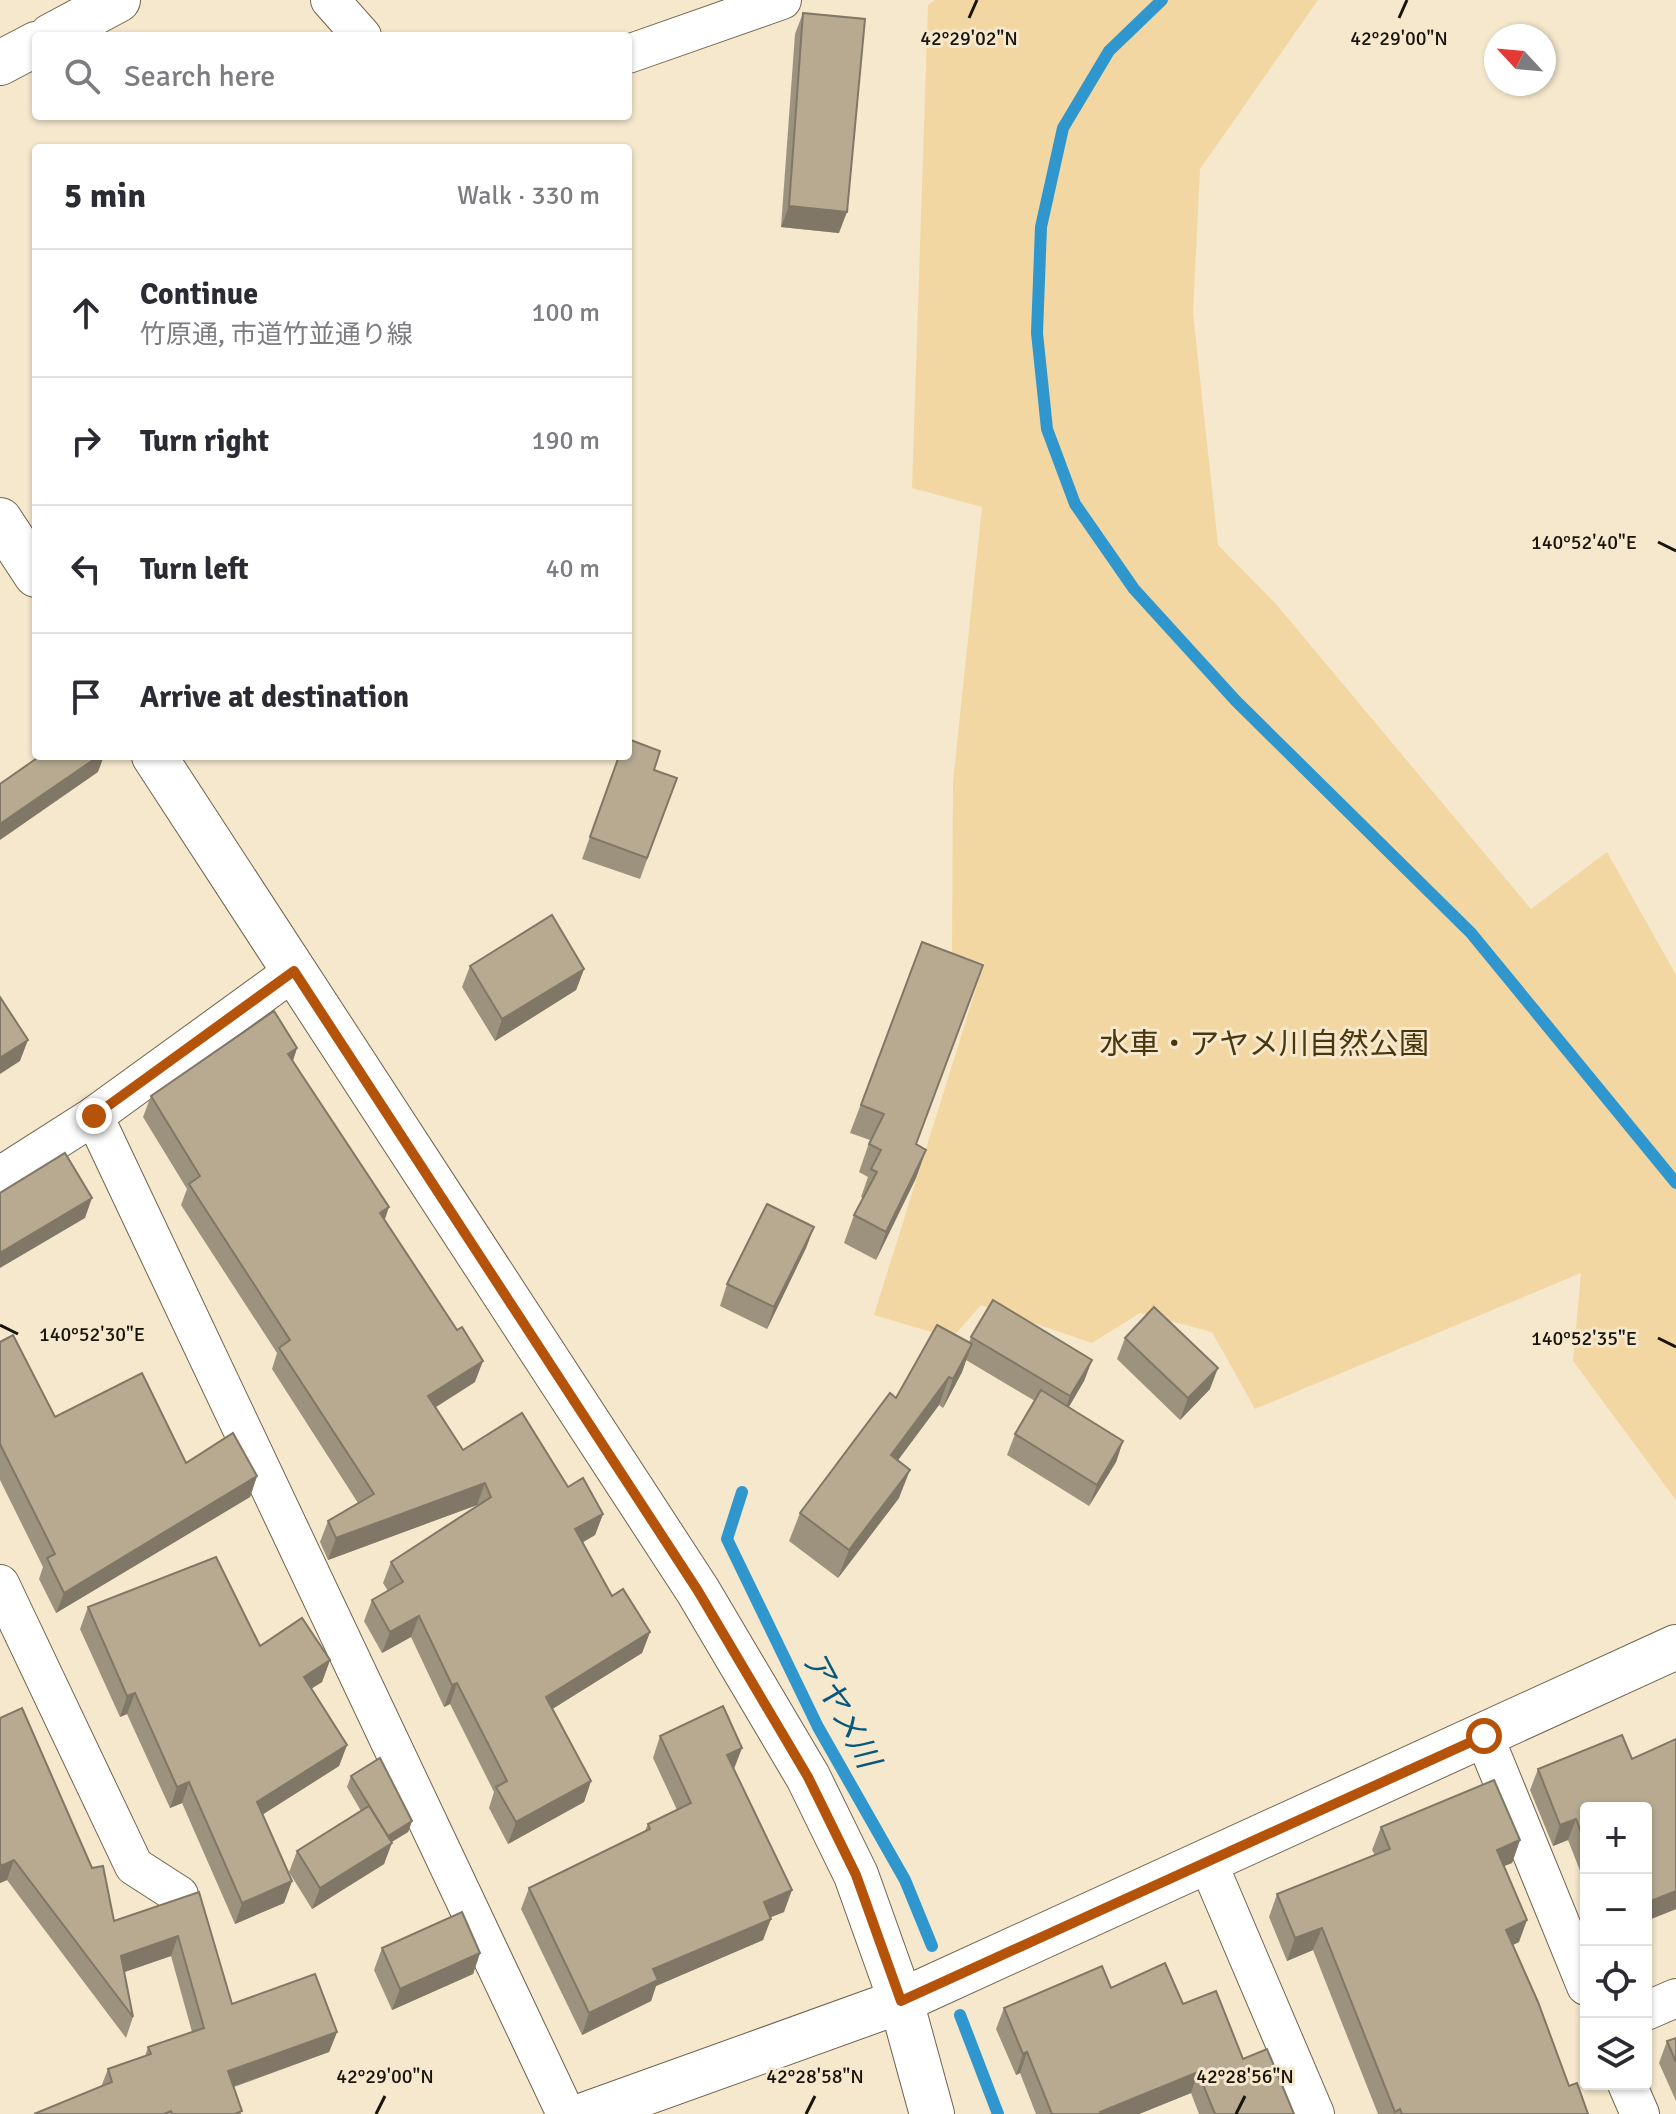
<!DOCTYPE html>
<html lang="en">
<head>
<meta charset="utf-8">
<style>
  body { margin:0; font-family:Signika,"Noto Sans JP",sans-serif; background:#f7f7f7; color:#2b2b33 }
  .controls { position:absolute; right:24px; bottom:24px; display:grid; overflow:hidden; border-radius:8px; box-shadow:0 2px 6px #0004 }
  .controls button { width:72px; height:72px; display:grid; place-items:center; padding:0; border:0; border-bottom:2px solid #e1e1e2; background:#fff; color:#2b2b33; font:40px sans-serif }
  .compass { position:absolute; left:1484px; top:24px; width:72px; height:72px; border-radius:50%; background:#fff; box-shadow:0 2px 6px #0004; rotate:296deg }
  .stop { position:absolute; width:24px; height:24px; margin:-18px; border:6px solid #b45309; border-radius:50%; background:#fff }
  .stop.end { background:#b45309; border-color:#fff; box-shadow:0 2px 8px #0008 }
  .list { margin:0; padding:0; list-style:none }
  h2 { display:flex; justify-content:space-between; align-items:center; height:104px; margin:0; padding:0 32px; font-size:34px }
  h2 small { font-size:26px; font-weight:400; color:#7c7c81 }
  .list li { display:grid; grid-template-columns:52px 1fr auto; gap:24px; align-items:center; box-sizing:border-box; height:128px; padding:0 32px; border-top:2px solid #e1e1e2 }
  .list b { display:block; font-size:30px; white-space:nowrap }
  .list p { margin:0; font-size:26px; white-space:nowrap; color:#7c7c81 }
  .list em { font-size:26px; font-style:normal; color:#7c7c81 }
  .icon { flex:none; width:44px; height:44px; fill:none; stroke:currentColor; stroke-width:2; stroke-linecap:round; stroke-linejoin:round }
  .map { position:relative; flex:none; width:1676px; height:2114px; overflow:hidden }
  .search { position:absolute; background:#fff; box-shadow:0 2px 6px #0004; left:32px; top:32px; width:600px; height:88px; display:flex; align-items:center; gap:20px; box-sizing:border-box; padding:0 28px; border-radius:8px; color:#7c7c81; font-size:30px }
  .panel { position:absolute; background:#fff; box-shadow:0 2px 6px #0004; left:32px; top:144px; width:600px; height:616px; border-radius:8px }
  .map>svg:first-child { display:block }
  .green { fill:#f2d7a2 }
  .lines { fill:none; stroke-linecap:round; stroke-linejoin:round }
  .stream { stroke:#2f97ce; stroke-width:12 }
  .street-casing { stroke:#6f634c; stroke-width:40 }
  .secondary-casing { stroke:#6f634c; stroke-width:46 }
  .street { stroke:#fff; stroke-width:38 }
  .secondary { stroke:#fff; stroke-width:44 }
  .wall { fill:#9d927d }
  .shaded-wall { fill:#807766 }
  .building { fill:#b7aa91; stroke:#807766; stroke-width:2 }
  .route { stroke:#b45309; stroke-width:10 }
  .ticks { fill:none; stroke:#18140a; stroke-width:3 }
  .labels { text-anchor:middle; stroke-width:6; stroke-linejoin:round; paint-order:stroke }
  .park-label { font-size:30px; fill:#48360d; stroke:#f5e8cd }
  .water-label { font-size:32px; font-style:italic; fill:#08587d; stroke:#f5e8cd }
  .ticks-label { font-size:20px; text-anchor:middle; fill:#18140a; stroke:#f5e8cd; stroke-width:6; stroke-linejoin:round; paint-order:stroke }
</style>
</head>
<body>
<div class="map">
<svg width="1676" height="2114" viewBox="0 0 1676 2114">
  <rect width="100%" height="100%" fill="#f5e8cd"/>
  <!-- green -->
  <polygon class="green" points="935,0 1318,0 1200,169 1193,313 1218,545 1276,604 1531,909 1607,852 1676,975 1676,1500 1573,1361 1581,1273 1255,1409 1212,1332 1140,1313 1092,1343 981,1305 952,1338 874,1315 984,963 952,955 953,782 982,507 912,488 928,5"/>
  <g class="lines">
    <!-- stream -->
    <g class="stream">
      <polyline points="1162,0 1109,51 1063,128 1041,227 1037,333 1047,429 1075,504 1134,589 1236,701 1471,933 1676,1183"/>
      <polyline points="742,1492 727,1539 818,1727 905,1880 932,1946"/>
      <polyline points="960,2015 998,2114"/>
    </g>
    <defs>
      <g id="street">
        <polyline points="330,0 362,36"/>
        <polyline points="628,54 782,0"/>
        <polyline points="94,1116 566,2114"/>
        <polyline points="0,1176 94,1116 294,971"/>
        <polyline points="0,1584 134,1866 179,1895"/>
        <polyline points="1484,1736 1586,1986"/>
        <polyline points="1208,1863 1315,2114"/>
        <polyline points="1646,2011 1676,1998"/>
        <polyline points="1627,2084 1640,2114"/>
      </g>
      <g id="secondary">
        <polyline points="51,36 118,0"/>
        <polyline points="0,63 36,44"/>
        <polyline points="0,520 36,575"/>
        <polyline points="154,756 698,1591 808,1777 856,1875 901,2001 932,2114"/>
        <polyline points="587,2114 901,2001 1676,1647"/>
      </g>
    </defs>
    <!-- street casing -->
    <use href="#street" class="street-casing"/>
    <!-- secondary casing -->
    <use href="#secondary" class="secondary-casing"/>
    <!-- street -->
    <use href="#street" class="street"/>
    <!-- secondary -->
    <use href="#secondary" class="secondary"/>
  </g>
  <!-- wall -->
  <g class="wall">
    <polygon points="803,13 839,233 781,227 795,34"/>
    <polygon points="619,756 677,778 640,879 582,859"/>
    <polygon points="922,942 916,1145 926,1150 916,1178 876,1260 844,1243 854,1215 863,1198 861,1197 868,1177 859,1172 870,1140 850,1133"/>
    <polygon points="470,966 584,969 576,990 495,1041 462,987"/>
    <polygon points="297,1048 293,1061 384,1220 475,1382 436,1407 463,1450 568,1487 603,1514 595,1535 583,1542 612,1596 650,1632 642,1653 552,1709 591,1781 584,1802 508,1844 489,1808 494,1792 450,1704 444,1707 411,1637 382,1653 364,1621 372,1600 388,1591 383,1583 391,1562 477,1506 477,1505 328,1560 320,1542 328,1521 358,1503 272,1369 277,1353 181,1205 187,1189 143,1117 151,1096"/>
    <polygon points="814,1227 806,1248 767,1329 720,1306 727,1284"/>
    <polygon points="971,1337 1092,1360 1084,1381 1069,1407 1123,1441 1116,1462 1089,1506 1007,1455 1015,1434 1035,1401 966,1360 962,1372 943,1408 939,1405 898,1460 899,1498 838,1578 789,1541 800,1513 896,1398 969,1343"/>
    <polygon points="1125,1338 1210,1389 1180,1420 1117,1359"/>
    <polygon points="0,1342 55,1417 186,1463 257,1476 250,1497 56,1613 39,1579 43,1567 0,1480"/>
    <polygon points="88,1607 330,1660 322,1682 311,1689 347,1745 339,1766 262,1815 292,1881 284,1903 235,1924 182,1803 170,1808 127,1714 120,1717 80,1629"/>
    <polygon points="0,1718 114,1921 199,1892 232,2004 337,2032 329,2052 234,2087 241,2114 34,2114 101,2087 108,2069 145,2056 148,2047 192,2032 171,1956 124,1972 133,2017 126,2038 7,1880 0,1883"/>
    <polygon points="1622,1735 1632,1759 1676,1739 1676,1909 1646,1921 1646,1808 1586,1808 1586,1886 1568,1840 1553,1846 1530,1790 1538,1769"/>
    <polygon points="660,1736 734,1769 784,1912 770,1917 763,1940 656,1986 651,2001 582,2035 521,1909 529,1888 645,1831 648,1824 677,1810 653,1758"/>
    <polygon points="351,1776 412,1821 408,1832 391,1842 384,1864 312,1909 289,1872 297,1851 361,1811 347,1787"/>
    <polygon points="1381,1827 1520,1840 1512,1863 1504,1866 1519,1942 1513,1945 1569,2086 1588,2114 1378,2114 1313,1950 1287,1961 1269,1917 1277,1894 1375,1855 1372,1850"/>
    <polygon points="382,1948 480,1953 473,1974 392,2010 374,1970"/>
    <polygon points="1111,1988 1183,2004 1243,2059 1294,2114 1199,2114 1191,2093 1139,2114 1036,2114 1020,2073 1016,2075 996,2029 1004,2008"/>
    <polygon points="1676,2038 1676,2101 1659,2063 1667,2041"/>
  </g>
  <!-- shaded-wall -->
  <g class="shaded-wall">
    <polygon points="789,206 847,212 839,233 781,227"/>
    <polygon points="99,756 104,756 98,772 0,840 0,824"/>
    <polygon points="584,969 576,990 495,1041 502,1019"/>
    <polygon points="28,1040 20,1061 0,1074 0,1058"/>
    <polygon points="297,1048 290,1069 288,1054"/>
    <polygon points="926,1150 916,1178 876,1260 886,1232"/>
    <polygon points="92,1198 85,1218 0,1268 0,1253"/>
    <polygon points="389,1207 382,1228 380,1213"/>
    <polygon points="814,1227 806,1248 767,1329 774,1307"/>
    <polygon points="972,1344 962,1372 943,1408 953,1379"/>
    <polygon points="1092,1360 1084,1381 1062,1418 1070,1396"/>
    <polygon points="483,1361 475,1382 420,1417 428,1396"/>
    <polygon points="1218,1368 1210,1389 1180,1420 1188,1398"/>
    <polygon points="949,1377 939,1405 881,1483 891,1455"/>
    <polygon points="1123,1441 1116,1462 1089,1506 1097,1485"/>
    <polygon points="910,1470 899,1498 838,1578 849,1550"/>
    <polygon points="257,1476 250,1497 56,1613 64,1593"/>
    <polygon points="485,1483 477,1505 328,1560 336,1538"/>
    <polygon points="603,1514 595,1535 568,1551 575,1529"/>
    <polygon points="419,1616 411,1637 382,1653 390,1632"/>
    <polygon points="650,1632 642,1653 538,1718 546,1697"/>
    <polygon points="330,1660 322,1682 296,1698 304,1677"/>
    <polygon points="457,1683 450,1704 444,1707 452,1685"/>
    <polygon points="135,1693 127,1714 120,1717 127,1696"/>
    <polygon points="347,1745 339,1766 249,1823 257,1802"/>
    <polygon points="742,1748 734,1769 727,1755"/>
    <polygon points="591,1781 584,1802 508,1844 516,1822"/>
    <polygon points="189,1782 182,1803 170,1808 177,1787"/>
    <polygon points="1576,1819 1568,1840 1553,1846 1560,1825"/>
    <polygon points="412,1821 408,1832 382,1848 386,1837"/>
    <polygon points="1520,1840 1512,1863 1488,1872 1497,1850"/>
    <polygon points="392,1843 384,1864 312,1909 320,1888"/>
    <polygon points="14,1860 7,1880 0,1883 0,1870 1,1866"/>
    <polygon points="292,1881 284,1903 235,1924 242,1903"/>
    <polygon points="792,1890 784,1912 756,1923 764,1902"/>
    <polygon points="1676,1891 1676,1909 1646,1921 1646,1903"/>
    <polygon points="771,1919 763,1940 656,1986 651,2001 582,2035 589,2013 653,1969"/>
    <polygon points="1527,1920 1519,1942 1497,1952 1506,1930"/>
    <polygon points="1322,1928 1313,1950 1287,1961 1295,1938"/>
    <polygon points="178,1936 171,1956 113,1976 121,1956"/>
    <polygon points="480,1953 473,1974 392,2010 400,1989"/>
    <polygon points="337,2032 329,2052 221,2091 228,2071"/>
    <polygon points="1027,2052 1020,2073 1016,2075 1023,2054"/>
    <polygon points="1198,2072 1191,2093 1139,2114 1100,2114 1100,2112"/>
  </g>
  <!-- building -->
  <g class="building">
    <polygon points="803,13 865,19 847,212 789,206"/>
    <polygon points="628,739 660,751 654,770 677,778 647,858 590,837 619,756 628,756"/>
    <polygon points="40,756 99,756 0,824 0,784"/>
    <polygon points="552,915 584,969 502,1019 470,966"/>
    <polygon points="922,942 983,965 916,1144 926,1150 886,1232 854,1215 877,1172 871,1169 881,1150 869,1144 884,1114 861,1105"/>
    <polygon points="0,997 28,1040 0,1058"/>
    <polygon points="274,1011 297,1048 288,1054 389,1207 380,1213 457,1330 462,1327 483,1361 428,1396 463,1450 522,1413 568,1487 583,1478 603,1514 575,1529 612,1596 623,1589 650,1632 546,1697 591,1781 516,1822 496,1787 507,1781 457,1683 452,1685 419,1616 390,1632 372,1600 403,1582 391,1562 491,1497 485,1483 336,1538 328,1521 374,1494 279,1348 290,1340 189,1184 200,1176 151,1096"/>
    <polygon points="65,1153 92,1198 0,1253 0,1193"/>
    <polygon points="767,1204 814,1227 774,1307 727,1284"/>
    <polygon points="993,1300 1092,1360 1070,1396 971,1337"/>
    <polygon points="1154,1307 1218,1368 1188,1398 1125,1338"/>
    <polygon points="937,1325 972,1344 953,1379 949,1377 891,1455 910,1470 849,1550 800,1513 890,1393 896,1398"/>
    <polygon points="13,1335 55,1417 142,1373 186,1463 233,1433 257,1476 64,1593 47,1558 55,1554 0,1444 0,1342"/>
    <polygon points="1041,1390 1123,1441 1097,1485 1015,1434"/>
    <polygon points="216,1557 260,1646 302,1618 330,1660 304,1677 347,1745 257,1802 292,1881 242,1903 189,1782 177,1787 135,1693 127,1696 88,1607"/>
    <polygon points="723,1706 742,1748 727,1755 792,1890 764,1902 771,1919 653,1969 658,1980 589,2013 529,1888 650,1829 648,1824 691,1803 660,1736"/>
    <polygon points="22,1708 92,1868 103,1866 114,1921 199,1892 232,2004 315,1974 337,2032 228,2071 242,2111 235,2114 172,2114 171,2111 164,2114 34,2114 112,2082 108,2069 151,2054 148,2047 204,2028 178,1936 121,1956 133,2017 14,1860 1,1866 0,1862 0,1718"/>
    <polygon points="1622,1735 1632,1759 1676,1739 1676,1891 1646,1903 1646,1808 1586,1808 1586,1845 1576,1819 1560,1825 1538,1769"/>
    <polygon points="380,1758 412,1821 388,1836 351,1776"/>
    <polygon points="1494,1780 1520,1840 1497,1850 1527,1920 1506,1930 1538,2002 1569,2086 1577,2083 1588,2114 1402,2114 1400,2109 1395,2112 1322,1928 1295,1938 1277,1894 1390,1849 1381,1827"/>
    <polygon points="369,1806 392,1843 320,1888 297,1851"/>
    <polygon points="462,1912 480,1953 400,1989 382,1948"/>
    <polygon points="1165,1963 1183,2004 1216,1991 1243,2059 1267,2049 1294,2114 1215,2114 1198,2072 1100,2112 1101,2114 1052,2114 1027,2052 1023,2054 1004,2008 1102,1966 1111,1988"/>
    <polygon points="1676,2038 1676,2062 1667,2041"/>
  </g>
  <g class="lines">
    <!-- route -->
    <polyline class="route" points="94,1116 294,971 698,1591 808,1777 856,1875 901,2001 1484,1736"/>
  </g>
  <!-- ticks -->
  <path class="ticks" d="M969 18 977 0M1399 18 1407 0M1658 542 1676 551M0 1325 18 1334M1658 1338 1676 1347M376 2114 385 2096M806 2114 815 2096M1236 2114 1245 2096"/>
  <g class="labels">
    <!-- park labels -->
    <g class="park-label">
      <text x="1264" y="1054">水車・アヤメ川自然公園</text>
    </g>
    <!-- water labels -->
    <g class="water-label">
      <text transform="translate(841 1709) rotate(62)" y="11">アヤメ川</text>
    </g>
  </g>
  <g class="ticks-label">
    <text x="969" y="45">42°29'02"N</text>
    <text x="1399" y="45">42°29'00"N</text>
    <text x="1584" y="549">140°52'40"E</text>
    <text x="92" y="1341">140°52'30"E</text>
    <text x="1584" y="1345">140°52'35"E</text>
    <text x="385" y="2083">42°29'00"N</text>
    <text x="815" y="2083">42°28'58"N</text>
    <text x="1245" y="2083">42°28'56"N</text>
  </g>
</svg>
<div class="controls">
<button>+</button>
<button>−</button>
<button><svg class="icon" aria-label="locate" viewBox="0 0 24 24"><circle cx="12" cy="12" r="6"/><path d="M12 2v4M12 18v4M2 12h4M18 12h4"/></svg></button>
<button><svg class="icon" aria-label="layers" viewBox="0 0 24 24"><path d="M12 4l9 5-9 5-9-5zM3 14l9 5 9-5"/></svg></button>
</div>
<svg class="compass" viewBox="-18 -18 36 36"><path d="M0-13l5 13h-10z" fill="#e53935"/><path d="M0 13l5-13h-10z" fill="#7c7c81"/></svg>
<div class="stop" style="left:1484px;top:1736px"></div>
<div class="stop end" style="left:94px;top:1116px"></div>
<div class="search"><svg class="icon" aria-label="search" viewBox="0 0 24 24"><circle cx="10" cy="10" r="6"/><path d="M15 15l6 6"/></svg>Search here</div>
<section class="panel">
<h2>5 min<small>Walk · 330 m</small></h2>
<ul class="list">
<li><svg class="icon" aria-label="ahead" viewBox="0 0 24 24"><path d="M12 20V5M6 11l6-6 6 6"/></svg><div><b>Continue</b><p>竹原通, 市道竹並通り線</p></div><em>100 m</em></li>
<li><svg class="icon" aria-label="right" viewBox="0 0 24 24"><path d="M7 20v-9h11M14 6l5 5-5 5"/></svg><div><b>Turn right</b></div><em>190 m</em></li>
<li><svg class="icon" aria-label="left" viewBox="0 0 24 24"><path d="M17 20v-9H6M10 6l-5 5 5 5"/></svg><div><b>Turn left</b></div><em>40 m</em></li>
<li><svg class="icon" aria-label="arrive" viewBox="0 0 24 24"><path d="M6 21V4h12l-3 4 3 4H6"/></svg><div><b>Arrive at destination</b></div></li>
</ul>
</section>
</div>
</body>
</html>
